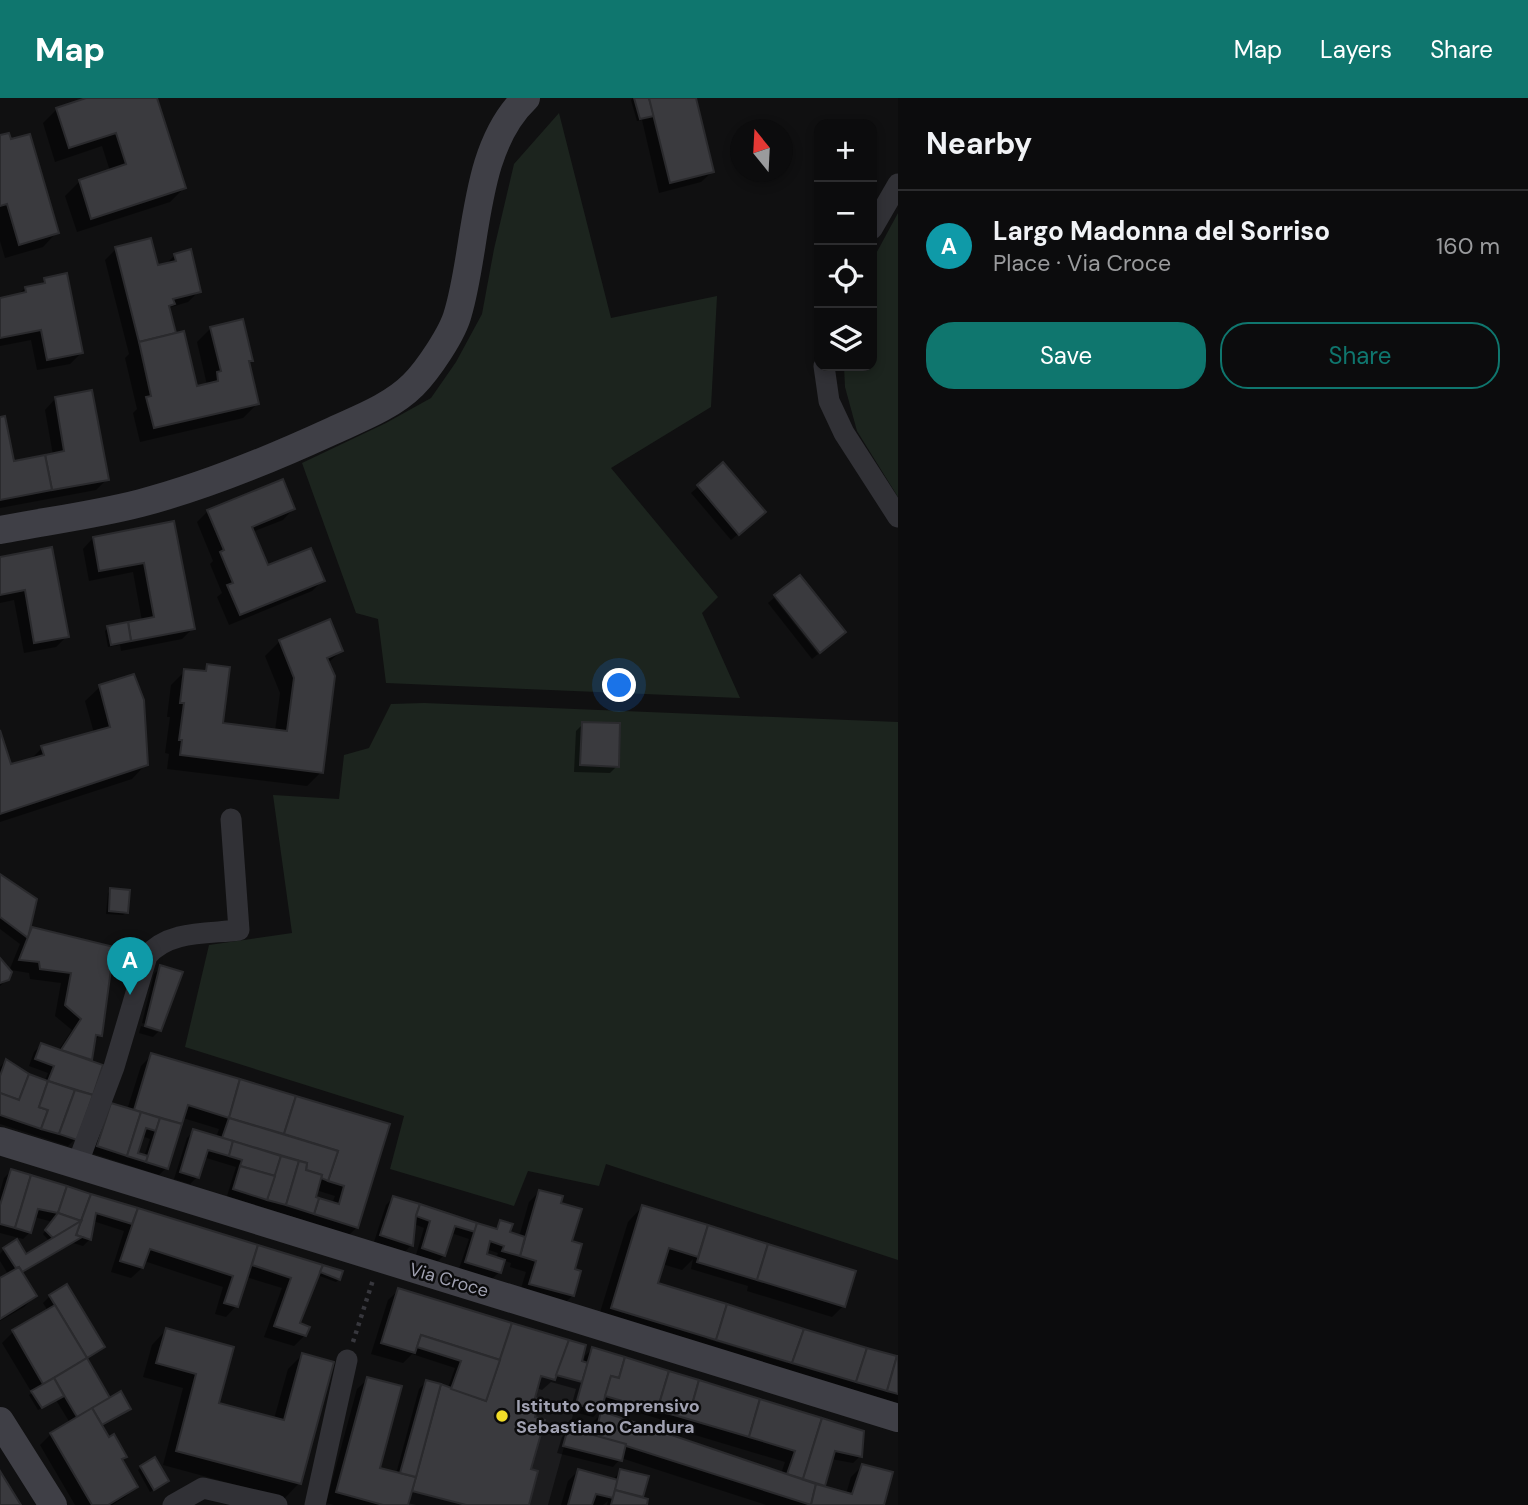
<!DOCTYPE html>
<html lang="en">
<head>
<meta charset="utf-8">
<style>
  body { margin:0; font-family:"DM Sans",sans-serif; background:#1a1a1b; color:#f1f3f6 }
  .controls { position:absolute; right:21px; top:21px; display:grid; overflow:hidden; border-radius:14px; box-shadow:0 4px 10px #0003 }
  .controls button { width:63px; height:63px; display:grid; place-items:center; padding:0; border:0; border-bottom:2px solid #2c2c2e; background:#0c0c0d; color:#f1f3f6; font:35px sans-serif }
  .compass { position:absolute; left:730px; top:21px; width:63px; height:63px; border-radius:50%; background:#0c0c0d; box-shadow:0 4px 10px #0003; rotate:342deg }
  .you { position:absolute; left:620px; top:588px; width:24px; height:24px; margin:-18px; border:5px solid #fff; border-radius:50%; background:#1a73e8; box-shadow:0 0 0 10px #1a73e833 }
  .badge { display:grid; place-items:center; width:46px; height:46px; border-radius:50%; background:#0f766e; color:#fff; font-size:23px; font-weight:700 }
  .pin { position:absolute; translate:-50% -58px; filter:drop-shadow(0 2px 4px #0008) }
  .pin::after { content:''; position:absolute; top:37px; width:24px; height:21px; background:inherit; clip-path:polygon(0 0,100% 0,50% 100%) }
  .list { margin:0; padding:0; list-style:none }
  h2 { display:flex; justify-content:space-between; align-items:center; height:91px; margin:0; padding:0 28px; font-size:30px }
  h2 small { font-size:23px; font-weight:400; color:#9a9b9d }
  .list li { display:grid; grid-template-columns:46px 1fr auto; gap:21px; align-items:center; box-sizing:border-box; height:112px; padding:0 28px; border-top:2px solid #2c2c2e }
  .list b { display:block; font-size:26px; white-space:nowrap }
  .list p { margin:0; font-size:23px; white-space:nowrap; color:#9a9b9d }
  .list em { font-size:23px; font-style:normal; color:#9a9b9d }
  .actions { display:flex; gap:14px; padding:21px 28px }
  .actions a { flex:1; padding:16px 0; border:2px solid #0f766e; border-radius:28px; text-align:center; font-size:24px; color:#0f766e }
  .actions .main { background:#0f766e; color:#fff }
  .icon { flex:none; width:38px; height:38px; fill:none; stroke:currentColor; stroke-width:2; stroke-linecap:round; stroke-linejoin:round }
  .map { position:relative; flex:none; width:898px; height:1407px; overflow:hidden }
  header { display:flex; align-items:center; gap:42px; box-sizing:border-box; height:98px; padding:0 35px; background:#0f766e; color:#fff }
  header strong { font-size:33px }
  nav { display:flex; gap:38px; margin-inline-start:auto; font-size:24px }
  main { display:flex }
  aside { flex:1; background:#0c0c0d }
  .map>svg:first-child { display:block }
  .built { fill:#1c1c1e }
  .grass { fill:#1c241e }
  .shadow { fill:#0007; fill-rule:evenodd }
  .building { fill:#3a3a3e; stroke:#2a2a2d; stroke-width:2 }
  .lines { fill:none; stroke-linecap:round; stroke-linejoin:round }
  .path { stroke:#37373d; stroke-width:4.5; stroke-dasharray:3.5 5; stroke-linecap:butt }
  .street { stroke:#313136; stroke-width:21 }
  .secondary { stroke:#3f3f46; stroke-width:28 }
  .poi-dot { fill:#f1dc28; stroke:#0b0b0c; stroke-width:2.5 }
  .labels { text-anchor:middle; stroke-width:5; stroke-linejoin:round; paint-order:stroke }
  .street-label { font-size:18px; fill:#a1a2b2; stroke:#0b0b0c }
  .poi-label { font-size:18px; font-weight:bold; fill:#a1a2b2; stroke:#0b0b0c; text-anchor:start }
</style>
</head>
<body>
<header>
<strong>Map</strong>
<nav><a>Map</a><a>Layers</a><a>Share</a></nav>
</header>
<main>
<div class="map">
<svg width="898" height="1407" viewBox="0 0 898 1407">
  <rect width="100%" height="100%" fill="#101011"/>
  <!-- built -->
  <polygon class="built" points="512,1225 569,1242 557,1277 582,1284 548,1407 408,1407 441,1286 451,1291 500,1262"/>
  <!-- grass -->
  <g class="grass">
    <polygon points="559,15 611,220 717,198 711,309 611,370 718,499 702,515 740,600 386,585 378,521 356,515 302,365 386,325 431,300 456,264 482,216 494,151 514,66"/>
    <polygon points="898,115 898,399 857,333 845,289 844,268 872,268 872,163"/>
    <polygon points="424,605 898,624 898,1162 606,1066 599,1088 528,1073 514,1108 390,1071 404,1018 185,949 209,847 292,835 273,697 339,701 344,657 369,650 391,606"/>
  </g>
  <!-- shadow -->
  <g class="shadow">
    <polygon points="91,0 155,0 184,90 170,104 77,134 65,98 80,83 110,73 102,48 55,64 43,25 57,11"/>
    <polygon points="633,0 694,0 712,74 701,84 659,95 642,22 637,23 631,2"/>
    <polygon points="0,39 57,134 43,149 5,160 0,143"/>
    <polygon points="116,151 157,169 165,167 175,157 199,193 188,204 168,210 174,235 195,290 207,287 197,244 211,230 251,262 248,265 257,306 243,320 140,344 133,315 137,311 125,260 129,256 105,162"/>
    <polygon points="45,182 81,255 70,266 37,272 31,242 0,248 0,201 18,197 25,190 38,188"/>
    <polygon points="55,301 107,381 96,392 0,410 0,321 12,365 53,357 45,312"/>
    <polygon points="723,367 756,421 731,442 691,395"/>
    <polygon points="293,411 283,422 252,434 267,469 323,482 312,493 229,527 217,499 222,495 210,466 213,463 197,424 208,413"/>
    <polygon points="172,425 193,530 182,541 121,553 120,547 108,549 105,533 108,530 142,523 133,474 89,483 83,451 93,440"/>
    <polygon points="0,461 67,538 56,549 24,555 14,502 0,505"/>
    <polygon points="774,500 818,556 812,561 768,505"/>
    <polygon points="280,543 341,553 327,566 321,674 307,688 167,671 169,656 165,655 170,619 167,619 171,587 185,573 202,575 208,568 221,626 275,633 280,595 265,558"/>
    <polygon points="100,589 146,666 132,681 0,724 0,635 9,668 29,663 42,650 94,635 85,603"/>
    <polygon points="583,626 617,668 610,675 574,674 576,633"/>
    <polygon points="0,778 27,837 32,831 112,850 100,937 93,944 89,963 101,968 75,1041 68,1048 0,1026 0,969 6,963 29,977 45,983 48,975 29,968 34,954 41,947 58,953 72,932 55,918 61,885 30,881 29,875 11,872 7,881 0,888 0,863 9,873 20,846 0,831"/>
    <polygon points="111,792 127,814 123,817 106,816 108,795"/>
    <polygon points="161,869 160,932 158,933 158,930 142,925 154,876"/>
    <polygon points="141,928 158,934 153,939 139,935"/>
    <path d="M152 957 388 1027 357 1129 346 1140 305 1127 306 1123 227 1098 236 1069 203 1059 197 1079 190 1086 174 1081 187 1040 194 1033 216 1040 219 1031 183 1020 166 1070 159 1077 91 1055 104 1014 127 1012 141 968ZM142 1038 150 1041 144 1059 136 1056ZM316 1092 335 1098 332 1106 314 1100Z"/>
    <polygon points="11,1073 341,1174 339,1181 336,1184 317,1177 298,1226 305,1237 294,1248 264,1239 282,1190 246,1179 236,1208 226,1219 215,1216 223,1189 144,1163 142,1170 131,1180 111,1174 124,1133 93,1123 90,1141 83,1148 73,1145 21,1175 35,1198 24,1209 0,1223 0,1182 8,1176 0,1163 0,1156 4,1151 25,1159 50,1144 43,1136 53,1124 34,1119 30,1134 23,1141 0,1135 0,1094 4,1080"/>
    <path d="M540 1093 559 1106 570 1145 573 1197 562 1208 519 1197 526 1174 510 1169 511 1165 503 1162 499 1174 492 1181 459 1171 469 1141 451 1135 444 1157 437 1164 416 1157 424 1130 414 1126 411 1147 405 1154 374 1144 386 1107 393 1100 493 1132 501 1124 508 1135 519 1139 529 1104ZM486 1151 498 1155 496 1161 484 1157Z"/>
    <path d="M642 1109 854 1174 843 1208 832 1219 747 1193 748 1188 691 1171 693 1161 682 1172 662 1166 656 1186 898 1260V1305L784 1272 597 1224 628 1124ZM708 1237 787 1262V1265L707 1241Z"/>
    <polygon points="399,1192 579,1264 583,1266 585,1258 592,1251 860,1358 853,1365 831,1361 823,1389 846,1396 851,1379 862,1368 882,1407 766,1407 621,1360 613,1369 557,1355 562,1339 569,1332 588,1337 591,1326 602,1315 781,1376 785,1364 665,1328 666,1323 606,1305 602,1305 600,1312 593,1319 570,1313 576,1291 551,1284 542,1292 536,1290 528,1407 416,1407 407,1405 406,1407 334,1407 326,1405 357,1291 368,1281 377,1371 396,1376 419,1291 426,1284 448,1290 455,1270 412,1256 403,1265 371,1256 388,1202"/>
    <polygon points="50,1198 103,1249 86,1262 109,1302 129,1310 122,1317 101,1329 136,1389 125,1399 112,1407 75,1407 40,1347 51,1336 70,1325 56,1302 38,1312 29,1297 32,1295 2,1245 13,1234 48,1213 43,1205"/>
    <polygon points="166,1232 217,1306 274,1321 288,1271 302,1257 299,1385 285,1400 163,1367 183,1290 143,1279 152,1247"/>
    <polygon points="141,1369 163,1386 150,1394 138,1372"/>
    <polygon points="621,1372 647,1380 641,1401 645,1407 607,1407 608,1403 603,1407 561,1407 568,1383 578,1373 613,1382"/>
  </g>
  <!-- building -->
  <g class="building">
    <polygon points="86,0 157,0 186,90 91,121 79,82 126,66 116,35 69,50 56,10"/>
    <polygon points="634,0 649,0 654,18 640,21"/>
    <polygon points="649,0 696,0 714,74 670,85"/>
    <polygon points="9,35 11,41 30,36 59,135 19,147 7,106 0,108 0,37"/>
    <polygon points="151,140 158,167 176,163 174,156 191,151 201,194 173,201 175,206 169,208 176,235 139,244 115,149"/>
    <polygon points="67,175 83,255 47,262 41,232 0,240 0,200 26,194 25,189 45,185 44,180"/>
    <polygon points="243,221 253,263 249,263 259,306 154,330 146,299 151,298 139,244 184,233 197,288 218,283 217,274 221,273 210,229"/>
    <polygon points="92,292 109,382 52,392 45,357 64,353 55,299"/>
    <polygon points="5,318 14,363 45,357 52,392 0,402 0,319"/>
    <polygon points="723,364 766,414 739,437 697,387"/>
    <polygon points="283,381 295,411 252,429 268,467 311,450 325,483 240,517 227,487 233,485 220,454 224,452 207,412"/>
    <polygon points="174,423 195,531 131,543 128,524 154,519 144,465 99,473 93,439"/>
    <polygon points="52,449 69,539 34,545 25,492 0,497 0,459"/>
    <polygon points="800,477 846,534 820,555 774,497"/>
    <polygon points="330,521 343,553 327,560 335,578 323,675 180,657 182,642 179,642 184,605 180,605 184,571 206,573 207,566 230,569 223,625 287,633 294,580 279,542"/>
    <polygon points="128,524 131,543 111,547 107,528"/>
    <polygon points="134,576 144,602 148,667 0,716 0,632 11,666 44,657 41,648 110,629 99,587"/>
    <polygon points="582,624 620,625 619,669 580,667"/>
    <polygon points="0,776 37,801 28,840 0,819"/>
    <polygon points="110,790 130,792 128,815 109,813"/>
    <polygon points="32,829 114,849 102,938 96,937 92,962 61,952 81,921 65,907 71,875 40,871 39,864 19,862"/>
    <polygon points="0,860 12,874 9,882 0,885"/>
    <polygon points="160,867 183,874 161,933 145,928"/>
    <polygon points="41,945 103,967 93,997 48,983 54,968 35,961"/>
    <polygon points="151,955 240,981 229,1020 188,1007 182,1026 134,1012"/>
    <polygon points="6,961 29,976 19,1002 0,995 0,978"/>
    <polygon points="29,976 48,983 39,1009 48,1012 41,1031 0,1017 0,995 19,1002"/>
    <polygon points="240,981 296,998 284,1036 229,1020"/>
    <polygon points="48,983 75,992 59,1036 41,1031 48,1012 39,1009"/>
    <polygon points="75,992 93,997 77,1042 59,1036"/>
    <polygon points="296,998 390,1026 358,1130 314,1116 319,1100 339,1106 344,1088 328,1083 338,1053 284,1036"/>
    <polygon points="111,1005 141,1014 127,1058 97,1048"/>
    <polygon points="141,1014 160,1020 156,1033 146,1030 138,1055 148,1058 146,1064 127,1058"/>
    <polygon points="160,1020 182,1026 168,1071 146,1064"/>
    <polygon points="229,1020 338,1053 328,1083 321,1080 322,1077 306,1072 307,1065 222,1040"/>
    <polygon points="193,1031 233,1043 229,1058 208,1052 199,1080 180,1074"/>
    <polygon points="233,1043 281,1058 275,1078 240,1068 242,1062 229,1058"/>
    <polygon points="281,1058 299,1063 286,1107 267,1102"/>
    <polygon points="299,1063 307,1065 306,1072 322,1077 316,1099 319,1100 314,1116 286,1107"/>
    <polygon points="240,1068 275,1078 267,1102 233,1091"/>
    <polygon points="11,1071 31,1077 15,1130 0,1126 0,1107"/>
    <polygon points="31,1077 67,1088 58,1115 38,1111 31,1135 15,1130"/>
    <polygon points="67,1088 91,1096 81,1123 58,1115"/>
    <polygon points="539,1092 563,1098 561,1105 582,1111 572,1143 582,1146 575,1171 581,1173 574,1198 529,1186 536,1163 520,1158"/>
    <polygon points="91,1096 138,1110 132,1126 96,1115 91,1142 76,1137"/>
    <polygon points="393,1098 420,1106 416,1118 413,1148 380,1137"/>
    <polygon points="420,1106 477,1125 475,1134 455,1128 445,1158 422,1150 430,1123 416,1118"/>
    <polygon points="642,1107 708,1127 698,1159 669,1150 658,1185 727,1206 716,1242 611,1210"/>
    <polygon points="138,1110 258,1147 238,1209 224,1205 233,1178 150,1151 143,1170 120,1163"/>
    <polygon points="58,1115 81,1123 53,1140 45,1132"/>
    <polygon points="500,1122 513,1126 510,1134 525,1139 520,1158 502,1153 504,1148 490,1143 487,1156 505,1162 501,1175 465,1164 477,1125 497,1131"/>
    <polygon points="81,1123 76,1137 82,1139 22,1174 19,1169 16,1170 3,1150 17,1141 26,1156"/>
    <polygon points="708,1127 768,1146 757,1182 697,1164"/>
    <polygon points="768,1146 856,1173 845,1209 757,1182"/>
    <polygon points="258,1147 323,1167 300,1225 310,1229 306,1238 274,1228 291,1180 252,1167"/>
    <polygon points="323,1167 343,1173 340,1182 320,1174"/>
    <polygon points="19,1169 37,1198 0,1221 0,1180"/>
    <polygon points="67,1186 105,1249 87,1260 49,1197"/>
    <polygon points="398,1190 512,1225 500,1262 421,1237 415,1255 381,1245"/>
    <polygon points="727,1206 804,1231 792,1265 716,1242"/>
    <polygon points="55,1207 87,1260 43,1286 12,1232"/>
    <polygon points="512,1225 569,1242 555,1282 541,1278 535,1300 540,1301 535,1319 545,1322 531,1371 538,1373 529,1407 466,1407 412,1393 441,1286 486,1303"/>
    <polygon points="166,1230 234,1249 219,1305 284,1322 302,1255 334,1264 301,1386 176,1353 196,1276 156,1265"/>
    <polygon points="804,1231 867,1250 856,1284 792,1265"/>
    <polygon points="421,1237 500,1262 486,1303 451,1291 461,1263 417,1249"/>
    <polygon points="569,1242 586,1247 582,1263 588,1265 582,1284 556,1277"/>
    <polygon points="592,1249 625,1259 619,1280 611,1278 601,1313 576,1306"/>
    <polygon points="867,1250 897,1258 887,1293 856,1284"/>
    <polygon points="897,1258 898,1258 898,1296 887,1293"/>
    <polygon points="625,1259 669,1273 657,1313 605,1298 611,1278 619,1280"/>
    <polygon points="87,1260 110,1300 77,1319 54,1280"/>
    <polygon points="669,1273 699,1282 692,1307 678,1303 674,1317 657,1313"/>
    <polygon points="367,1279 402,1288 380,1370 416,1379 408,1407 383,1407 336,1394"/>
    <polygon points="54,1280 64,1298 42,1310 31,1293"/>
    <polygon points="426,1282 441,1286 416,1379 400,1375"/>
    <polygon points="699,1282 760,1301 749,1339 674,1317 678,1303 692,1307"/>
    <polygon points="121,1293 131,1311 102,1327 92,1310"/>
    <polygon points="760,1301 822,1320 803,1381 787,1376 795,1353 749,1339"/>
    <polygon points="92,1310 109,1339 114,1336 127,1359 122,1361 138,1389 108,1407 92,1407 50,1335"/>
    <polygon points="601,1313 816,1386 811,1407 595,1338"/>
    <polygon points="822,1320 864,1333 862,1359 835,1353 825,1388 803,1381"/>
    <polygon points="568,1330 626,1346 622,1363 563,1348"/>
    <polygon points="155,1359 169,1383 154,1392 140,1368"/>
    <polygon points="862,1366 893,1374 884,1407 811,1407 816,1386 852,1396"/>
    <polygon points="578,1371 618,1382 613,1400 596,1396 592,1407 568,1407"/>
    <polygon points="620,1371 649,1378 643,1399 615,1392"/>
    <polygon points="0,1373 21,1407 0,1407"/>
    <polygon points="615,1392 648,1401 647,1407 611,1407"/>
  </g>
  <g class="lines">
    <!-- path -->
    <polyline class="path" points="353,1244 373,1182"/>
    <!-- street -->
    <g class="street">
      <polyline points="872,131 898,86"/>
      <polyline points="824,268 829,303 844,335 898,419"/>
      <path d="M77 1067 114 969 147 858C169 832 208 836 239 832L231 721"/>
      <polyline points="173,1407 203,1390 277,1407"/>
      <polyline points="315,1407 347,1262"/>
    </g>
    <!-- secondary -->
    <g class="secondary">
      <path d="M0 432C47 423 95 417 141 405 206 388 269 362 330 334 358 321 391 309 413 287 428 272 453 235 458 215 478 148 472 51 526 0"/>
      <polyline points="0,1043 898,1320"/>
      <polyline points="0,1323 53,1407"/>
    </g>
  </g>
  <!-- markers -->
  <circle class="poi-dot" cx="502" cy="1318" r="7"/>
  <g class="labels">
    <!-- street labels -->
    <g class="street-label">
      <text transform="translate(449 1182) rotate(16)" y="6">Via Croce</text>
    </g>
    <!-- poi labels -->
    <g class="poi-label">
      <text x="516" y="1314">Istituto comprensivo<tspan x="516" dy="21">Sebastiano Candura</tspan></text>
    </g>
  </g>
</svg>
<div class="controls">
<button>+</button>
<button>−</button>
<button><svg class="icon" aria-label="locate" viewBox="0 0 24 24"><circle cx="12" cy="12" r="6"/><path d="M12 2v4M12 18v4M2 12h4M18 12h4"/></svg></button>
<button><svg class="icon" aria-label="layers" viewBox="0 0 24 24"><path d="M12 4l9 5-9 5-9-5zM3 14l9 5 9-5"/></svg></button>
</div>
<svg class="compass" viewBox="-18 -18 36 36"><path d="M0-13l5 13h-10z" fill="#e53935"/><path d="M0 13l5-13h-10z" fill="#9a9b9d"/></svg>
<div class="you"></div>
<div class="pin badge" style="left:130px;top:897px;background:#0f9aa8">A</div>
</div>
<aside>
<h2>Nearby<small></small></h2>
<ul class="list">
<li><span class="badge" style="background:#0f9aa8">A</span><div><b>Largo Madonna del Sorriso</b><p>Place · Via Croce</p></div><em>160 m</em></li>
</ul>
<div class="actions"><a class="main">Save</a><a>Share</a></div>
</aside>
</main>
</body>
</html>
